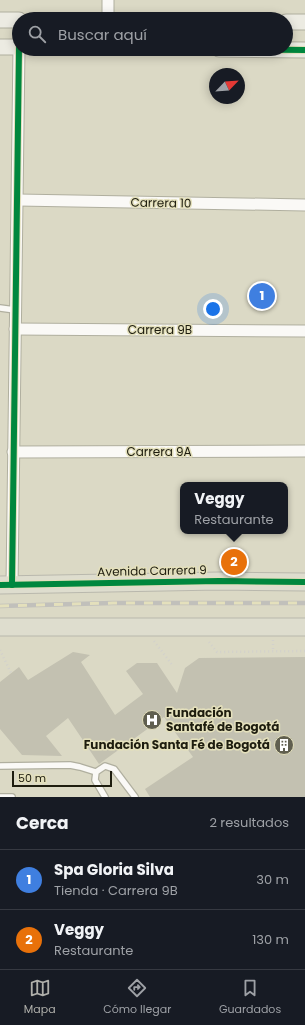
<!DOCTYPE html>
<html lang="es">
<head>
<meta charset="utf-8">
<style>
  body { margin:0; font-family:Poppins,sans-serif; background:#20242c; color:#f1f3f6 }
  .compass { position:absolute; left:209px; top:68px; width:36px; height:36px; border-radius:50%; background:#171b24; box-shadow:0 2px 10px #0003; rotate:65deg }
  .scale { position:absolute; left:12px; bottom:10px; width:100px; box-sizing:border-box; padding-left:4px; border:2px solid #1e1d0f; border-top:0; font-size:11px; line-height:14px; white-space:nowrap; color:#1e1d0f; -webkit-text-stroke:3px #e4e0bc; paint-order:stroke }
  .you { position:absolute; left:213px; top:309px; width:14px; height:14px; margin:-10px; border:3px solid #fff; border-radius:50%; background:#1a73e8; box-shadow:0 0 0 6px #1a73e833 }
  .badge { display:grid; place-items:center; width:26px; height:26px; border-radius:50%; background:#b0b0ab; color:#fff; font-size:13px; font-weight:700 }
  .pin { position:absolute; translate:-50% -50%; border:2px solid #fff; box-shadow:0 1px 4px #0006 }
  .popup { position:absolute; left:180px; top:482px; width:108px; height:52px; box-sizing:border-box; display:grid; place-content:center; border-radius:8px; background:#171b24; filter:drop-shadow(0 1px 3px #0005); font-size:13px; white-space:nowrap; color:#9ea1a6 }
  .popup b { font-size:15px; color:#f1f3f6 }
  .popup::after { content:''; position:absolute; left:50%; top:100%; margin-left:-8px; border:8px solid transparent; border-top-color:#171b24 }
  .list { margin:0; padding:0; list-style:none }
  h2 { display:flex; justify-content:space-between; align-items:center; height:52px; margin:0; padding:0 16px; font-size:17px }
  h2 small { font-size:13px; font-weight:400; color:#9ea1a6 }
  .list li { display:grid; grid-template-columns:26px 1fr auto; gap:12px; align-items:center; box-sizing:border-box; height:60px; padding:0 16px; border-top:1px solid #363941 }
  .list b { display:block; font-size:15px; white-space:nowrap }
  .list p { margin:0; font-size:13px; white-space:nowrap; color:#9ea1a6 }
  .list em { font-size:13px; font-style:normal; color:#9ea1a6 }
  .icon { flex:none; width:22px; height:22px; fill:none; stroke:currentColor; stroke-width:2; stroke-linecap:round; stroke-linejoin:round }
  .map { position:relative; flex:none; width:305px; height:797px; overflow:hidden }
  .search { position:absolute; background:#171b24; box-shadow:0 2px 10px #0003; left:12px; right:12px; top:12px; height:44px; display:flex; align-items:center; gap:10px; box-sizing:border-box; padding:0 14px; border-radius:22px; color:#9ea1a6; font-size:15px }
  .sheet { height:172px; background:#171b24 }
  nav { display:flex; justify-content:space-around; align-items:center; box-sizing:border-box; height:56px; border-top:1px solid #363941; background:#171b24; font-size:11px; color:#9ea1a6 }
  nav a { display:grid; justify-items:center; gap:2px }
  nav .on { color:#b0b0ab }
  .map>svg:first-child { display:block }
  .building { fill:#c3c1b1 }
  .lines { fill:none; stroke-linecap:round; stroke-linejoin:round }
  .lane-casing { stroke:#b0af9f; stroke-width:8 }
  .street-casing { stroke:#b0af9f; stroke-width:13 }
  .secondary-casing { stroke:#b0af9f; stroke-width:17 }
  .primary-casing { stroke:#b9b8ad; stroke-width:19 }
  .path { stroke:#d2d1cc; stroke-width:2.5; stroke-dasharray:1 3; stroke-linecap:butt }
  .lane { stroke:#faf9f6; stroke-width:5.5 }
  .street { stroke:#faf9f6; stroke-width:11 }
  .secondary { stroke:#ecebe2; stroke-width:15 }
  .primary { stroke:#deddce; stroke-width:17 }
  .rail-casing { stroke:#c1c0bb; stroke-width:4.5 }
  .rail { stroke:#e4e0bc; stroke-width:3; stroke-dasharray:9; stroke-linecap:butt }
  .cycleway-casing { stroke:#e4e0bc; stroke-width:8 }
  .cycleway { stroke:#00873e; stroke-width:6 }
  .labels { text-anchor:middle; stroke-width:3; stroke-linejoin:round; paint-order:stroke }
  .street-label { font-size:12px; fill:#1e1d0f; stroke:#e4e0bc }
  .poi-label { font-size:12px; font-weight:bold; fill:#1e1d0f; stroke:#e4e0bc; text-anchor:start }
</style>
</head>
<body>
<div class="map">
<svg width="305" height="797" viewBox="0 0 305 797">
  <rect width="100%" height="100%" fill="#dbd9c5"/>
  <!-- building -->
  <g class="building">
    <rect x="255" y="288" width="14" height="16"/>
    <polygon points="73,652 90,655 81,662 115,715 143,694 126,671 137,663 157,663 177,693 185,668 199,658 305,657 305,797 150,797 145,789 193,757 164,717 99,764 68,718 46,736 62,756 22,755 0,729 0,682 19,667 28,680"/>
  </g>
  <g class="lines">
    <defs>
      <g id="lane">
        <polyline points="0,308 15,310"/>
        <polyline points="0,766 70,765 80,767 96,772"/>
        <polyline points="0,797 12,797"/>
        <polyline points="105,797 95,780 96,772 105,766 114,769 135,797"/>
      </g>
      <g id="street">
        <polyline points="108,19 108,0"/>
        <polyline points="18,200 305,205"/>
        <polyline points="15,329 305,331"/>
        <polyline points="13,452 305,451"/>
        <polyline points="12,585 19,48"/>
      </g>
      <g id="secondary">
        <polyline points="0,20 19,20"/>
        <polyline points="286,22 305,22"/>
        <polyline points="0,47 19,47"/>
        <polyline points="219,49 305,50"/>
      </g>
      <g id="primary">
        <polyline points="0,585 219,581 305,582"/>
        <polyline points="0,627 305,627"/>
      </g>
    </defs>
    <!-- lane casing -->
    <use href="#lane" class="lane-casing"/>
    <!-- street casing -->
    <use href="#street" class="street-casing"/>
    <!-- secondary casing -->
    <use href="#secondary" class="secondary-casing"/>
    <!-- primary casing -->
    <use href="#primary" class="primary-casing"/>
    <!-- path -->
    <g class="path">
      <polyline points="273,640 273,652"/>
      <polyline points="154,641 173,666"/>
      <polyline points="209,642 217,652 305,651"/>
      <polyline points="0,650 11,673"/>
    </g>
    <!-- lane -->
    <use href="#lane" class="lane"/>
    <!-- street -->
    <use href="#street" class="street"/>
    <!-- secondary -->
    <use href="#secondary" class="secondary"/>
    <!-- primary -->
    <use href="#primary" class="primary"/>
    <defs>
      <polyline id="rail" points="0,606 113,603 305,603"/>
    </defs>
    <!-- rail casing -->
    <use href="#rail" class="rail-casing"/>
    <!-- rail -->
    <use href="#rail" class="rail"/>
    <defs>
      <g id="cycleway">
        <polyline points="219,49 305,50"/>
        <polyline points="0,585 219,581 305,582"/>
        <polyline points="12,585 19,48"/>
      </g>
    </defs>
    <!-- cycleway casing -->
    <use href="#cycleway" class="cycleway-casing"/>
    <!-- cycleway -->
    <use href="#cycleway" class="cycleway"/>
  </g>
  <!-- icons -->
  <defs>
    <symbol id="hospital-disc" viewBox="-11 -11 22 22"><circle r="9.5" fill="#605f4f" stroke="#e4e0bc"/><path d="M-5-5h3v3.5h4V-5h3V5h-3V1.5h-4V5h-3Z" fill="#fff"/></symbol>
    <symbol id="building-disc" viewBox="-11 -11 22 22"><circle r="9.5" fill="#605f4f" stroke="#e4e0bc"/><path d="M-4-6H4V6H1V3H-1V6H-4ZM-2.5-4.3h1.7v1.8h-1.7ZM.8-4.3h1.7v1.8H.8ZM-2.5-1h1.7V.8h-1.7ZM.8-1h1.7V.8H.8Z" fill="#fff"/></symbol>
  </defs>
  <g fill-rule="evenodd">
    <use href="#hospital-disc" x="141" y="709" width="22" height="22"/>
    <use href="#building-disc" x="273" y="734" width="22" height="22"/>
  </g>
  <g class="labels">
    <!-- street labels -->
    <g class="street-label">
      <text transform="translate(161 203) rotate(1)" y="4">Carrera 10</text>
      <text x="160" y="334">Carrera 9B</text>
      <text x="159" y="456">Carrera 9A</text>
      <text transform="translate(152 571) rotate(-1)" y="4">Avenida Carrera 9</text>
    </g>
    <!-- poi labels -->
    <g class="poi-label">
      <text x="166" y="717">Fundación<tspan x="166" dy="14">Santafé de Bogotá</tspan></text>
      <text x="270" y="749" text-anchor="end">Fundación Santa Fé de Bogotá</text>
    </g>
  </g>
</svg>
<svg class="compass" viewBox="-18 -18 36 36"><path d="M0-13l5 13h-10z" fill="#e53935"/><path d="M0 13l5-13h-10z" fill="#9ea1a6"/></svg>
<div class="scale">50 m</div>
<div class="you"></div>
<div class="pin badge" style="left:262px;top:296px;background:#3f7fe0">1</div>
<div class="pin badge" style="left:234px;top:562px;background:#e8710a">2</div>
<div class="popup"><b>Veggy</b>Restaurante</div>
<div class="search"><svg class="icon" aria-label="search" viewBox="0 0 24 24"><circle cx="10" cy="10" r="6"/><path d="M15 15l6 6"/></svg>Buscar aquí</div>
</div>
<section class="sheet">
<h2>Cerca<small>2 resultados</small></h2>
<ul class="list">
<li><span class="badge" style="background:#3f7fe0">1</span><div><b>Spa Gloria Silva</b><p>Tienda · Carrera 9B</p></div><em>30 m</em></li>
<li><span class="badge" style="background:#e8710a">2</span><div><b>Veggy</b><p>Restaurante</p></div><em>130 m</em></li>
</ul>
</section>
<nav>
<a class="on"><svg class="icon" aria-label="map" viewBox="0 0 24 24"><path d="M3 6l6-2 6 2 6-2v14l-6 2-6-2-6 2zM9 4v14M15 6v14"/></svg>Mapa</a>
<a><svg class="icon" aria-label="directions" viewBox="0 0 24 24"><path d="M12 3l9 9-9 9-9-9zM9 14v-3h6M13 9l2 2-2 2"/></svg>Cómo llegar</a>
<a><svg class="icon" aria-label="saved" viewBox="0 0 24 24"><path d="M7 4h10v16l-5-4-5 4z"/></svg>Guardados</a>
</nav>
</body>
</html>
